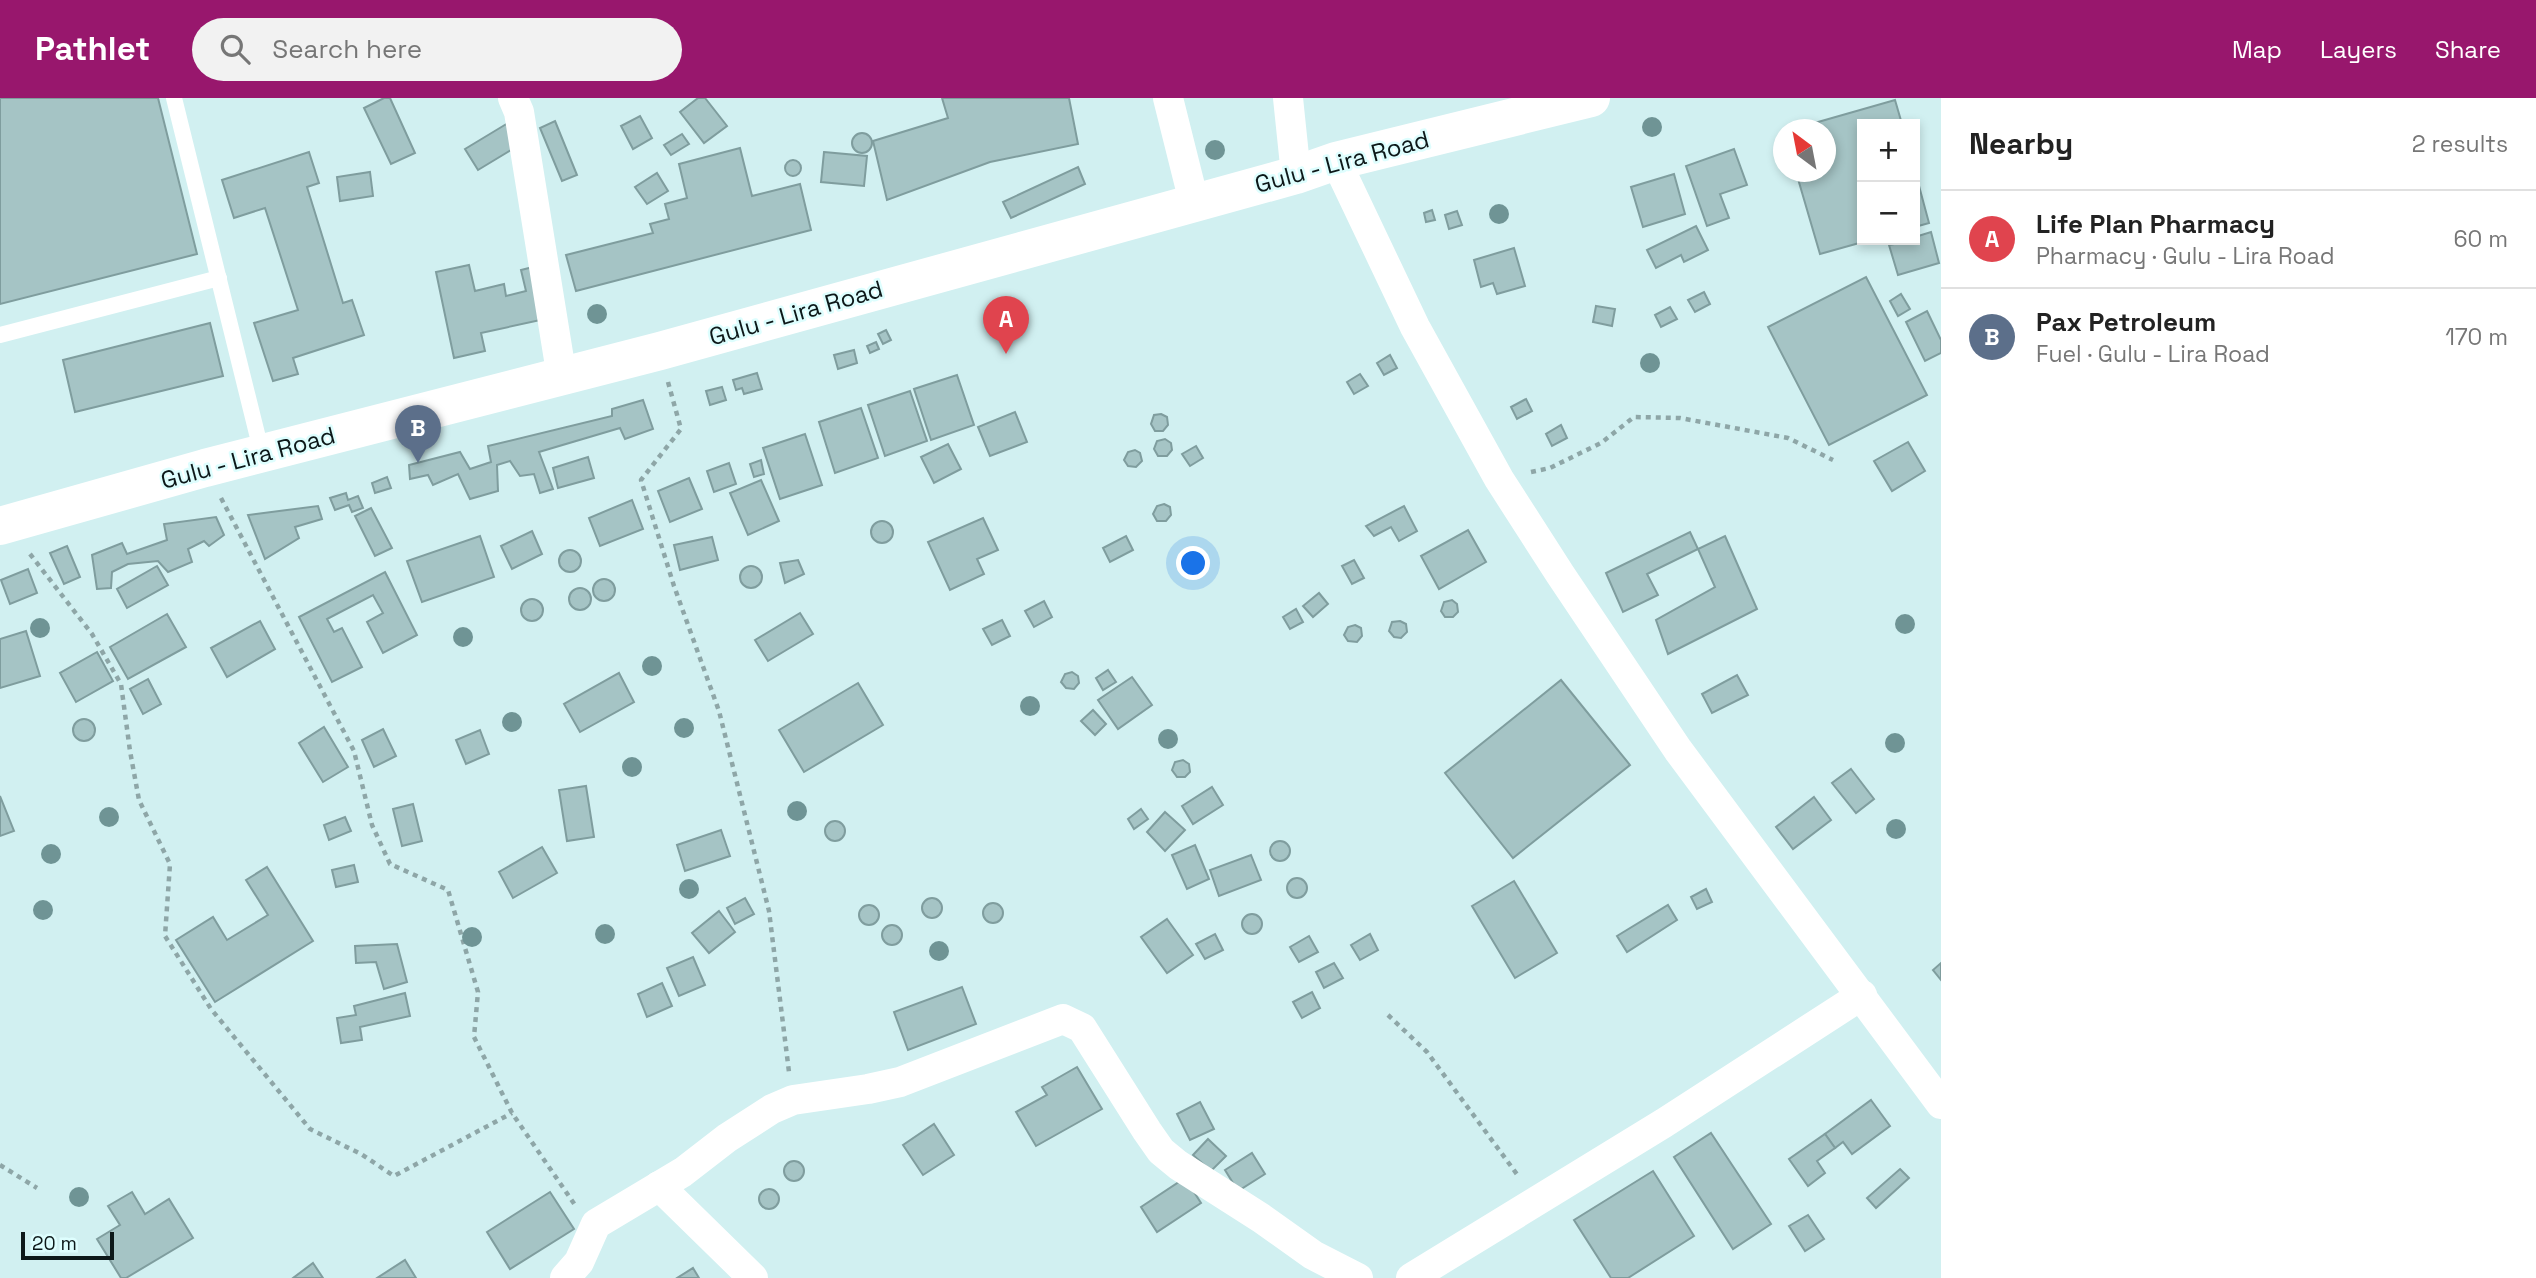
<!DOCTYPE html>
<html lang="en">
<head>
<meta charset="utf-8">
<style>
  body { margin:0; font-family:"Space Grotesk",sans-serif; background:#f2f2f2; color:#222 }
  .controls { position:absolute; right:21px; top:21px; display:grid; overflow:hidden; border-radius:0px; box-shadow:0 4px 10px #0003 }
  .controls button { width:63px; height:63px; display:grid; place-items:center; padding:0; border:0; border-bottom:2px solid #e0e0e0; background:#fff; color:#222; font:35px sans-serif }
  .compass { position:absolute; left:1773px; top:21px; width:63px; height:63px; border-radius:50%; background:#fff; box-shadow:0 4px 10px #0003; rotate:328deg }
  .scale { position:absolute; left:21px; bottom:18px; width:93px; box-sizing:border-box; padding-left:7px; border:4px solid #0d1819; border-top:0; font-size:19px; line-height:24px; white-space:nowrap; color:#0d1819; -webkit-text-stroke:5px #defefe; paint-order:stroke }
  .you { position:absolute; left:1194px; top:466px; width:24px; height:24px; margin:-18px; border:5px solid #fff; border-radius:50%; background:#1a73e8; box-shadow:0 0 0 10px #1a73e833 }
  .badge { display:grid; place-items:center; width:46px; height:46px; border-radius:50%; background:#98176d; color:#fff; font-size:23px; font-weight:700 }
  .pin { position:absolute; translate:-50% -58px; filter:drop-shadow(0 2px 4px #0008) }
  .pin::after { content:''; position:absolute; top:37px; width:24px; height:21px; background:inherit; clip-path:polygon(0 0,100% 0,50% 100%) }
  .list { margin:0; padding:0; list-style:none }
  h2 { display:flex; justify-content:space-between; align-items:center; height:91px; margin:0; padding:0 28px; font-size:30px }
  h2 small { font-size:23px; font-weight:400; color:#767676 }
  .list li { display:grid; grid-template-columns:46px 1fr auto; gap:21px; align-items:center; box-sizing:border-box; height:98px; padding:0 28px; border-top:2px solid #e0e0e0 }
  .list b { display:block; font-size:26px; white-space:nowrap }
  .list p { margin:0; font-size:23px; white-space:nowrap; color:#767676 }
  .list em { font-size:23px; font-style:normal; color:#767676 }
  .icon { flex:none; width:38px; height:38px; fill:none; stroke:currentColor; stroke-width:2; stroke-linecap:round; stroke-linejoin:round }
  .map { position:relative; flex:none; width:1941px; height:1180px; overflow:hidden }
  header { display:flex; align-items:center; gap:42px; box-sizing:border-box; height:98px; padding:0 35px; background:#98176d; color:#fff }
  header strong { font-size:33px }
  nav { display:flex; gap:38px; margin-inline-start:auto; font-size:24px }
  .search { width:490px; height:63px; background:#f2f2f2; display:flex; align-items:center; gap:18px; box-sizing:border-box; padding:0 24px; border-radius:38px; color:#767676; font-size:26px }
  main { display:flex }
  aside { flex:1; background:#fff }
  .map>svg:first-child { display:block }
  .building { fill:#a5c4c5; stroke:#7f9d9e; stroke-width:2 }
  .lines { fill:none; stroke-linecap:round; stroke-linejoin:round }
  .path { stroke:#8ea6a7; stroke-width:4.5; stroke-dasharray:5 5; stroke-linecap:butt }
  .service { stroke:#fff; stroke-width:16 }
  .minor { stroke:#fff; stroke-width:30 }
  .primary { stroke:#fff; stroke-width:38 }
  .tree { fill:#6f9495 }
  .labels { text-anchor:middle; stroke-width:5; stroke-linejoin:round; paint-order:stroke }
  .street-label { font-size:24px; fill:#0d1819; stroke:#defefe }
</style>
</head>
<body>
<header>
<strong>Pathlet</strong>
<div class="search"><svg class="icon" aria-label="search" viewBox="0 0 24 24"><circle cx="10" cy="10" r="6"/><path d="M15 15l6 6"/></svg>Search here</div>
<nav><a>Map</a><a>Layers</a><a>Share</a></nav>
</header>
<main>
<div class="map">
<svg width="1941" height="1180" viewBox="0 0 1941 1180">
  <rect width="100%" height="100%" fill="#d1f0f1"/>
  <!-- building -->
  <g class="building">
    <polygon points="0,0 158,0 197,156 0,206"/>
    <polygon points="384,0 390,0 415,55 391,66 364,10"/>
    <polygon points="698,0 705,0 727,28 704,45 680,14"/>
    <polygon points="942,0 1069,0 1078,46 990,64 887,102 873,43 948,20"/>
    <polygon points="1895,2 1902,26 1862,26 1862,142 1870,142 1820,156 1796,74 1826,74 1826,32 1790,32"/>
    <polygon points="640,18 652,40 633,51 621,28"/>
    <polygon points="555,23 577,77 562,83 540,30"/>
    <polygon points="508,25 521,46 478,72 465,51"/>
    <circle cx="862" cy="45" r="10"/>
    <polygon points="682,36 689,46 671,57 664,47"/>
    <polygon points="740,50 752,98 800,86 811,132 576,193 566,157 653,135 650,126 669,121 665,106 687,100 679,66"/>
    <polygon points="1734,51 1747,87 1720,96 1729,120 1707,128 1686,68"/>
    <polygon points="309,54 319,85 307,89 343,205 352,202 364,237 293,260 298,276 273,283 254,225 298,212 265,110 234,120 222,82"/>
    <polygon points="824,54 867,58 864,88 821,84"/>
    <circle cx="793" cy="70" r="8"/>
    <polygon points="1078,69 1085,86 1011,120 1003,104"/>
    <polygon points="1915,73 1929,125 1915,129"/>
    <polygon points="370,74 373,98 340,103 337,79"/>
    <polygon points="657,75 668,93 647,106 635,89"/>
    <polygon points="1674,76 1685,116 1643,129 1631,89"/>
    <polygon points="1432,112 1435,122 1426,124 1424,115"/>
    <polygon points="1457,113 1462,127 1449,131 1445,117"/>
    <polygon points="1696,128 1708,152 1684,164 1681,157 1656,170 1647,152"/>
    <polygon points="1931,134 1939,165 1898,177 1889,147 1915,142 1915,139"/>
    <polygon points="1514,150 1525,188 1497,196 1493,185 1481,189 1474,162"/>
    <polygon points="469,167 475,193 504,186 506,198 526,193 521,172 533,169 545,221 481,235 485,253 454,260 436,174"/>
    <polygon points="1866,179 1927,297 1829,347 1768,229"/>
    <polygon points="1704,194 1710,206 1695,214 1688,202"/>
    <polygon points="1901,196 1910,211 1898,218 1890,203"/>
    <polygon points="1596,208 1615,211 1612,228 1593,224"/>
    <polygon points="1670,209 1677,221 1661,229 1655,217"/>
    <polygon points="1927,213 1941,242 1941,255 1925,263 1906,224"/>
    <polygon points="210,225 223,278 75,314 63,262"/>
    <polygon points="886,232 891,242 883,246 878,236"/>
    <polygon points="876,244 879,251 870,255 867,248"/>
    <polygon points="854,252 857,265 838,271 834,257"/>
    <polygon points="1390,257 1397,270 1384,277 1377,265"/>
    <polygon points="757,275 762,291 744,296 742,290 736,292 733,282"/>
    <polygon points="1360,276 1368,288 1354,296 1347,284"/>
    <polygon points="957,277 974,327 931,342 914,291"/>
    <polygon points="722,289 726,302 710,307 706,293"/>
    <polygon points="910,293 927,343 885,358 868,307"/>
    <polygon points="1526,301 1532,313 1517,321 1511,309"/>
    <polygon points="643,302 653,331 625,341 620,330 539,354 553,391 540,395 534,376 520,378 510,363 497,367 498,393 470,401 458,376 433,387 428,377 410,381 409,367 460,354 470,371 491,364 488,348 612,318 612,311"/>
    <polygon points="861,310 878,360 835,375 819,324"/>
    <polygon points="1015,314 1027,344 990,358 978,329"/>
    <polygon points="1161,316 1167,319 1168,327 1163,333 1155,333 1151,326 1154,317"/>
    <polygon points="1561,327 1567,340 1552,348 1546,336"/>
    <polygon points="805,336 822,387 780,401 763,350"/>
    <polygon points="1165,341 1171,345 1172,352 1167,358 1158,358 1154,351 1157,343"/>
    <polygon points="1908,344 1925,373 1892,393 1874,363"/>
    <polygon points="948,346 961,371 934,385 921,359"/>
    <polygon points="1196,348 1203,360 1190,368 1182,356"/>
    <polygon points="1135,352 1140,355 1142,363 1136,369 1128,368 1124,362 1128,354"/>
    <polygon points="588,359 594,380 558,390 553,370"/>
    <polygon points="761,362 764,376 754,379 750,366"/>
    <polygon points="729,365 736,386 714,394 707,373"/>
    <polygon points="387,379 391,390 375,395 372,385"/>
    <polygon points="689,380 702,411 670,424 658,393"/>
    <polygon points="761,382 779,423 748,437 730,395"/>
    <polygon points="346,395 348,402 358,398 363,410 352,414 349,407 335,412 330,400"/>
    <polygon points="632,402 643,431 600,448 589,420"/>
    <polygon points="1164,406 1170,409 1171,417 1166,423 1157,423 1153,416 1157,408"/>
    <polygon points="318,408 322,421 295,429 299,440 265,461 248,417"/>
    <polygon points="1404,408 1417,433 1399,443 1391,429 1374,438 1366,428"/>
    <polygon points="371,410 392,450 375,458 355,418"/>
    <polygon points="216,419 224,437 209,448 204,443 188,451 192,464 168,474 158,463 128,466 112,474 111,490 97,491 92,457 122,445 127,456 167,442 164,426"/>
    <polygon points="983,420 998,452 977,461 984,476 950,492 928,444"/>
    <circle cx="882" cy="434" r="11"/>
    <polygon points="1468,432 1486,464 1439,491 1421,458"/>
    <polygon points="532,433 542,456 512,471 501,448"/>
    <polygon points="1690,434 1698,451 1647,476 1658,497 1623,514 1606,475"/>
    <polygon points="480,438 494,479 422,504 407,463"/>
    <polygon points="1126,438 1133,452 1110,464 1103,450"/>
    <polygon points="1725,438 1757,511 1668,556 1656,522 1715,489 1698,451"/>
    <polygon points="712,439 718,462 680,472 674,447"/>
    <polygon points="67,448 80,479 64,486 50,455"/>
    <circle cx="570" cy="463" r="11"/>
    <polygon points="798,462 804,476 785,485 780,465"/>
    <polygon points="1354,462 1364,480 1352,486 1342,468"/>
    <circle cx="751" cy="479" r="11"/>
    <polygon points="157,468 168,487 127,510 117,491"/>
    <polygon points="28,471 37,495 10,506 1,482"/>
    <polygon points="385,474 417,537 383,555 367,524 383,515 373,497 327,521 334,534 342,530 362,569 332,584 299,519"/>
    <circle cx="604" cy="492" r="11"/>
    <circle cx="580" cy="501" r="11"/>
    <polygon points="1319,495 1328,506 1313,519 1303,508"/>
    <circle cx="532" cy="512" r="11"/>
    <polygon points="1452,502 1457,506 1458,514 1453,519 1445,519 1441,513 1444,504"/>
    <polygon points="1044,503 1052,519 1034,529 1025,513"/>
    <polygon points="1296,511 1303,524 1290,531 1283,519"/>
    <polygon points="800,515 813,536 768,563 755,542"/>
    <polygon points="167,516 186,549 128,581 110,549"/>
    <polygon points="1002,522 1010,538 992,547 983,531"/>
    <polygon points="260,523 275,551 227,579 211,550"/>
    <polygon points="1400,523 1406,526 1407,534 1401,540 1394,539 1389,533 1392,524"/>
    <polygon points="1355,527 1361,530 1362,538 1357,544 1348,543 1344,537 1348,529"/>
    <polygon points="26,533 40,578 0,590 0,541"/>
    <polygon points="97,554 113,583 76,604 60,575"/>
    <polygon points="1108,572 1116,584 1103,592 1096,580"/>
    <polygon points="1072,574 1078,578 1079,585 1074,591 1066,590 1061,584 1065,576"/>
    <polygon points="619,575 634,604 580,634 564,606"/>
    <polygon points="1737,577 1748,597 1712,615 1702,596"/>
    <polygon points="1132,579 1152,607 1118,631 1098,602"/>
    <polygon points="148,581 161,606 143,616 130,591"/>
    <polygon points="1561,582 1630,667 1513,760 1445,675"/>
    <polygon points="858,585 883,627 804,674 779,632"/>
    <polygon points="1093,612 1106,626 1095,637 1081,623"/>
    <circle cx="84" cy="632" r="11"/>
    <polygon points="324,629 348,669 323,684 299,645"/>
    <polygon points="383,631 396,658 374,669 362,642"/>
    <polygon points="480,632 489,656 466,666 456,642"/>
    <polygon points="1183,662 1189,666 1190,674 1185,679 1177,679 1172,672 1175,664"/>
    <polygon points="1851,671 1874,701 1856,715 1832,685"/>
    <polygon points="586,688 594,739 567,743 559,692"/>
    <polygon points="1212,689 1223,707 1193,726 1182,708"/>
    <polygon points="0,698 14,733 0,738"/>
    <polygon points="1814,699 1831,722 1793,751 1776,729"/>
    <polygon points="413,706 422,743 402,748 393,711"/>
    <polygon points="1141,711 1148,721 1134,731 1128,721"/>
    <polygon points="1165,714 1185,732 1165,753 1147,734"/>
    <polygon points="345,719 351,733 329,742 324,727"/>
    <circle cx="835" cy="733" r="10"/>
    <polygon points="721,732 730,758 685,773 677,747"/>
    <circle cx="1280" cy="753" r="10"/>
    <polygon points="1195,747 1209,781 1187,791 1172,757"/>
    <polygon points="542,749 557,775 513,800 499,774"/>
    <polygon points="1251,757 1261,782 1219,798 1210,772"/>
    <polygon points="354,767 358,784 336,789 332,772"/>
    <polygon points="267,769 313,843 215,904 176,842 213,819 227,842 268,817 246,782"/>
    <circle cx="1297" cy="790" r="10"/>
    <polygon points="1514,783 1557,855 1515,880 1472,808"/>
    <polygon points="1706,791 1712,804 1697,811 1691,799"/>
    <circle cx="932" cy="810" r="10"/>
    <polygon points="745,800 754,816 735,826 727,810"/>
    <circle cx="993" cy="815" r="10"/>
    <circle cx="869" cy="817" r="10"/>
    <polygon points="1668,807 1677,822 1627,854 1617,838"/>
    <polygon points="719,813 735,834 709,855 692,835"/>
    <circle cx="1252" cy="826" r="10"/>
    <polygon points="1167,821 1193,857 1167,875 1141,839"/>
    <circle cx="892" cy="837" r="10"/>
    <polygon points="1215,836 1223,852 1205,861 1196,846"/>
    <polygon points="1370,836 1378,852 1360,862 1351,847"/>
    <polygon points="1309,838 1318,854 1299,864 1290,849"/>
    <polygon points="397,846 407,884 384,891 376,864 356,865 355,848"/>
    <polygon points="693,859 705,887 679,898 667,870"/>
    <polygon points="1334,865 1343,880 1324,890 1316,874"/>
    <polygon points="1941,865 1941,882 1933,872"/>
    <polygon points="662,885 672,908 647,919 638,896"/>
    <polygon points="962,889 976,926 908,952 894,914"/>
    <polygon points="1312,894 1320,910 1302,920 1293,904"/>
    <polygon points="405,895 410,918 360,929 362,942 341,945 337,920 356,917 354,908"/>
    <polygon points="1077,969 1102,1011 1036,1048 1016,1014 1047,997 1042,989"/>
    <polygon points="1871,1002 1890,1028 1852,1056 1843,1044 1835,1050 1825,1036"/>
    <polygon points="1200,1004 1214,1031 1190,1042 1177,1016"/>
    <polygon points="934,1026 954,1057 923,1077 903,1047"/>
    <polygon points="1711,1035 1771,1126 1733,1151 1674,1059"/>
    <polygon points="1825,1036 1835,1050 1817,1063 1825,1075 1808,1088 1789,1061"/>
    <polygon points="1208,1041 1226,1058 1211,1073 1193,1057"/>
    <polygon points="1252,1055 1265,1076 1238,1093 1225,1072"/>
    <circle cx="794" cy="1073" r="10"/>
    <polygon points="1900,1071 1909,1080 1876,1110 1867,1100"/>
    <polygon points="1653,1073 1694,1138 1628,1180 1611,1180 1574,1122"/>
    <polygon points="1185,1080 1201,1105 1157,1134 1141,1109"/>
    <circle cx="769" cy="1101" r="10"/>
    <polygon points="132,1094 145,1116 169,1101 193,1140 126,1180 121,1180 97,1141 120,1127 108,1108"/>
    <polygon points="550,1094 574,1131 510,1171 487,1134"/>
    <polygon points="1808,1117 1824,1141 1805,1153 1789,1128"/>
    <polygon points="405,1162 416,1180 377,1180"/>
    <polygon points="313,1165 323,1180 293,1180"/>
    <polygon points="693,1170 699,1180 677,1180"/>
  </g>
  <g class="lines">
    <!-- path -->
    <g class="path">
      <polyline points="668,284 681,331 641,382 674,488 719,613 769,813 789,974"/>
      <polyline points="1531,374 1550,370 1601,345 1634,319 1680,320 1788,340 1833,362"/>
      <polyline points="221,400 354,653 372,727 390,766 448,792 478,894 474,939 512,1015 575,1107"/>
      <polyline points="30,456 92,536 121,586 130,653 139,702 170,766 165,838 211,911 310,1031 361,1056 394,1078 512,1015"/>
      <polyline points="1388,917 1427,954 1519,1079"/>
      <polyline points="0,1067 37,1090"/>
    </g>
    <!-- service -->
    <g class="service">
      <polyline points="174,0 262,356"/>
      <polyline points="0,237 219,180"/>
    </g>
    <!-- minor -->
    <g class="minor">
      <polyline points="513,0 519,14 562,280"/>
      <polyline points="1168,0 1194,104"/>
      <polyline points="1288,0 1296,77"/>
      <polyline points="1336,63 1415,229 1499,381 1560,476 1678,652 1941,1006"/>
      <polyline points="659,1088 753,1180"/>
      <polyline points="565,1180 579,1164 596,1126 683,1074 727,1040 772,1011 793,1002 868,991 900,984 1063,921 1082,930 1147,1033 1161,1053 1178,1067 1261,1120 1313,1157 1358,1180"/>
      <polyline points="1411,1180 1664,1025 1862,897"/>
    </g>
    <!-- primary -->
    <polyline class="primary" points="0,428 205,370 660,253 1296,77 1336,63 1591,0"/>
  </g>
  <!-- trees -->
  <g class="tree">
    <circle cx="1652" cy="29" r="10"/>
    <circle cx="1215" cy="52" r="10"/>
    <circle cx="1499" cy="116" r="10"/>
    <circle cx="597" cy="216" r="10"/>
    <circle cx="1650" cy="265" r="10"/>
    <circle cx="1905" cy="526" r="10"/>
    <circle cx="40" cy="530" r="10"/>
    <circle cx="463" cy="539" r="10"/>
    <circle cx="652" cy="568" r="10"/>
    <circle cx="1030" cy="608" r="10"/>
    <circle cx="512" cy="624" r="10"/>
    <circle cx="684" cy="630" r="10"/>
    <circle cx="1168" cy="641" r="10"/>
    <circle cx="1895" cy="645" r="10"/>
    <circle cx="632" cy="669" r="10"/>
    <circle cx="797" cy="713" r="10"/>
    <circle cx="109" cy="719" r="10"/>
    <circle cx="1896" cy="731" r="10"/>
    <circle cx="51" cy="756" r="10"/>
    <circle cx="689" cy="791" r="10"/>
    <circle cx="43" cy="812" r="10"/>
    <circle cx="605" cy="836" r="10"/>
    <circle cx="472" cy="839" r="10"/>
    <circle cx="939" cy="853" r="10"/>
    <circle cx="79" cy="1099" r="10"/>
  </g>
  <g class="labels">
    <!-- street labels -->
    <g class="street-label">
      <text transform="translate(1342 64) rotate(-15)" y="8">Gulu - Lira Road</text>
      <text transform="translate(796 215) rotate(-16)" y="8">Gulu - Lira Road</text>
      <text transform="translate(248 360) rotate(-15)" y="8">Gulu - Lira Road</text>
    </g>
  </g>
</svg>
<div class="controls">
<button>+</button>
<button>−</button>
</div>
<svg class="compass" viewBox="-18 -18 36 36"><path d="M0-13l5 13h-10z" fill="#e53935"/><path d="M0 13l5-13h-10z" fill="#767676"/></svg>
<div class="scale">20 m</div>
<div class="you"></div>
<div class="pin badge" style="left:1006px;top:256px;background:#e0444e">A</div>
<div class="pin badge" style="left:418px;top:365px;background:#5c6f8a">B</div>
</div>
<aside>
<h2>Nearby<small>2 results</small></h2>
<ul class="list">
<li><span class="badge" style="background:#e0444e">A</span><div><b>Life Plan Pharmacy</b><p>Pharmacy · Gulu - Lira Road</p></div><em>60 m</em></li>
<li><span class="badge" style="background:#5c6f8a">B</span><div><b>Pax Petroleum</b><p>Fuel · Gulu - Lira Road</p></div><em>170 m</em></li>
</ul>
</aside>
</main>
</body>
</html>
